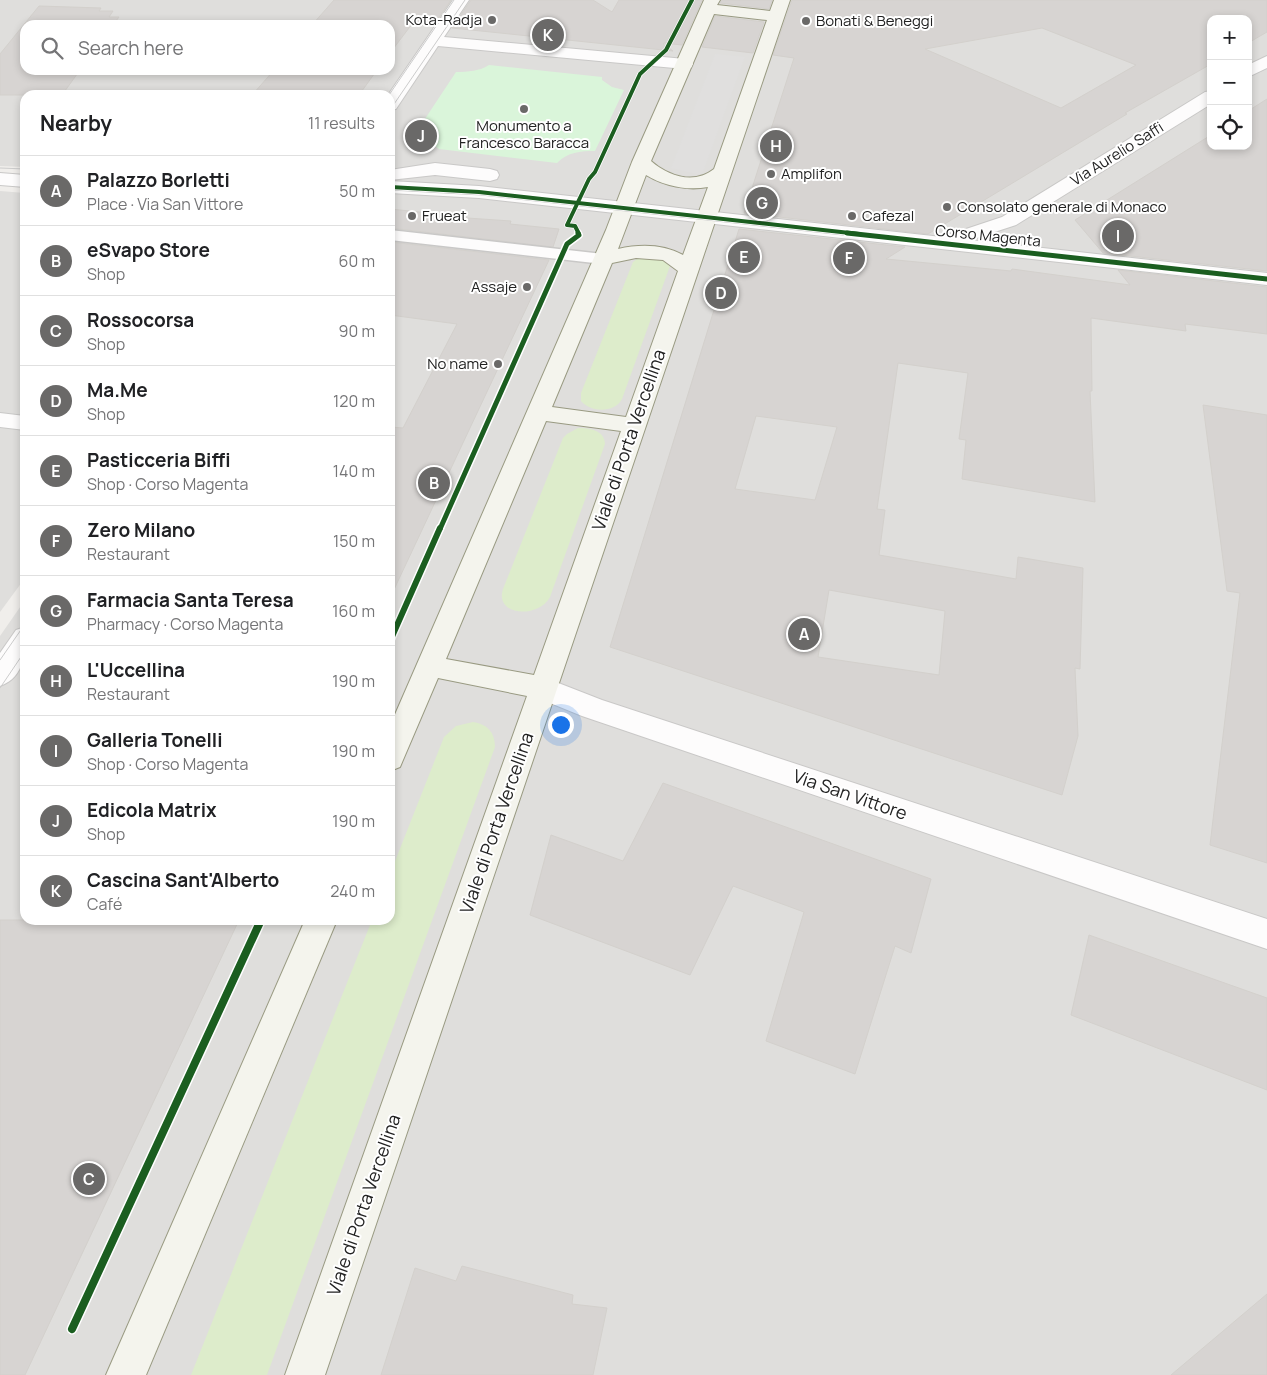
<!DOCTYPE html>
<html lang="en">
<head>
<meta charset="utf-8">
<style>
  body { margin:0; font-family:Manrope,sans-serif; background:#f6f6f6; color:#202124 }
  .controls { position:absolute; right:15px; top:15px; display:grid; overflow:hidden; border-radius:10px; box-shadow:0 2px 8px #0003 }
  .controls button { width:45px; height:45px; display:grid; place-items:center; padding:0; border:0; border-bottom:1px solid #e0e0e0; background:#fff; color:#202124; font:25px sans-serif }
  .you { position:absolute; left:560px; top:724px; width:18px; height:18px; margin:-12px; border:4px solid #fff; border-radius:50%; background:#1a73e8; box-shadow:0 0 0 8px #1a73e833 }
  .badge { display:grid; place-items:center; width:32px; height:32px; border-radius:50%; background:#6a6968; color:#fff; font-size:16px; font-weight:700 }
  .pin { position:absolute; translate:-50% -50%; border:2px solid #fff; box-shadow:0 1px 5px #0006 }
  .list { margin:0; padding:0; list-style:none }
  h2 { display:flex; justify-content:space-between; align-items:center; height:65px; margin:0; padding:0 20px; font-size:21px }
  h2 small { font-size:16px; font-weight:400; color:#757577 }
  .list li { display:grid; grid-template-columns:32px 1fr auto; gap:15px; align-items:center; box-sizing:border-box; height:70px; padding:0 20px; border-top:1px solid #e0e0e0 }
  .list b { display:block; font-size:19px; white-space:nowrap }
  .list p { margin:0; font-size:16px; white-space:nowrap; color:#757577 }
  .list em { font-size:16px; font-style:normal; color:#757577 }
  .icon { flex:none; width:28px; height:28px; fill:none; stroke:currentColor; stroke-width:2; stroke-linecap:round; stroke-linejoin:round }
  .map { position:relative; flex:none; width:1267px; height:1375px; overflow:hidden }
  .search { position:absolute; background:#fff; box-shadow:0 2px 8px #0003; left:20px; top:20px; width:375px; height:55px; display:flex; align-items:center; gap:12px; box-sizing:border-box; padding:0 18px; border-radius:15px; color:#757577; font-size:19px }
  .panel { position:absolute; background:#fff; box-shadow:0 2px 8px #0003; left:20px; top:90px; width:375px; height:835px; border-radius:15px }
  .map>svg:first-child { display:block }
  .residential { fill:#dfdedc; fill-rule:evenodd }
  .grass { fill:#ddeccb }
  .park { fill:#daf5da }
  .parking { fill:#e0dfde }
  .building { fill:#d7d4d2; stroke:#d3d0cc; fill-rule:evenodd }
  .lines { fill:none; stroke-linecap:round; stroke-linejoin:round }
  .service-casing { stroke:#c9c8c7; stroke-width:3 }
  .minor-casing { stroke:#c9c8c7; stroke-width:2 }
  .tertiary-casing { stroke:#c9c8c7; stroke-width:2 }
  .secondary-casing { stroke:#999a82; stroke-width:2 }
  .service { fill:#fdfcfc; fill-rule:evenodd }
  .minor { fill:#fdfcfc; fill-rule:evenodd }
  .tertiary { fill:#fdfcfc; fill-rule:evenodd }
  .secondary { fill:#f4f4ed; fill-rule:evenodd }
  .tram { stroke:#ccc; stroke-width:1 }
  .cycleway-far3-casing { stroke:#fff; stroke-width:5.5 }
  .cycleway-far2-casing { stroke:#fff; stroke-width:8 }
  .cycleway-far1-casing { stroke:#fff; stroke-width:9 }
  .cycleway-casing { stroke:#fff; stroke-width:11 }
  .cycleway-far3 { stroke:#1b5e20; stroke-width:4 }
  .cycleway-far2 { stroke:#1b5e20; stroke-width:5 }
  .cycleway-far1 { stroke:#1b5e20; stroke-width:6 }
  .cycleway { stroke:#1b5e20; stroke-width:8 }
  .poi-dot { fill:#6a6968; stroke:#fff; stroke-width:2 }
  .labels { text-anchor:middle; stroke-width:4; stroke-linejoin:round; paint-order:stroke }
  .far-poi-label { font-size:15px; fill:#222; stroke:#fff; text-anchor:start }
  .far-street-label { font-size:15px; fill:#222; stroke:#fff }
  .street-label { font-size:18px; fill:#222; stroke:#fff }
</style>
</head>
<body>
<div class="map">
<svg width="1267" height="1375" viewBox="0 0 1267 1375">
  <rect width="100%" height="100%" fill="#f0eeeb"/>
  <!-- residential -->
  <g class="residential">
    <path d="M0 0H710L624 203 390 186V95H25V167L0 166ZM25 25H390V70H25Z"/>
    <path d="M716 0H1267V278L626 207ZM1211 19H1248V146H1211Z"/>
    <polygon points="390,190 453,192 1267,281 1267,1375 0,1375 0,636 25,600 25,920 390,920"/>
    <polygon points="0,191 25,193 25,578 0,612"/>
  </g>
  <!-- grass -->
  <g class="grass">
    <path d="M652 254 670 263V266L622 399C615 413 591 413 581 401V393L633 262 641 256Z"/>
    <path d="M578 428C590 428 604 430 605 444L550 597C538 619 494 616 503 589L563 438 567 434Z"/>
    <path d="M473 722C487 724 495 732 495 747L267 1375H191L372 920H390V874L444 737 456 726Z"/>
  </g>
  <!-- park -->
  <path class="park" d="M489 65 602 77V80L612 87 624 90 595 151C580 151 568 152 557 163L439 149 428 141 434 135 417 131 456 72C468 72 480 71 489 65Z"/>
  <!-- parking -->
  <polygon class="parking" points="715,54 745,57 702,175 671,168"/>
  <!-- building -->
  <g class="building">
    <polygon points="334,0 451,0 433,26 412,24 390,53 390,25 312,25"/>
    <polygon points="471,0 593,0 612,12 619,0 702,0 682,45 664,43 663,44 673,51 452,28"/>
    <polygon points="722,0 772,0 769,9 720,3"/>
    <path d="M792 0H1267V32L1248 43V19H1211V64L1125 113 1127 114 928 234 744 213 794 58 773 55ZM1042 28 1136 65 1061 108 925 49Z"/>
    <polygon points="39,6 101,8 99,11 113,11 109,17 119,17 113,25 25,25 25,70 80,70 62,95 0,95 0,54"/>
    <polygon points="715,16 764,22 753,53 702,47"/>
    <polygon points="274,70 377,70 359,95 314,95 316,92 253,94"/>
    <polygon points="1267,99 1267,271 1103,253 1075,220 1211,135 1211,146 1248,146 1248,111"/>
    <polygon points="390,209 439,214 438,216 511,221 510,224 559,229 553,247 390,228"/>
    <path d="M739 229 905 247 886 259 1011 271 1012 269 1130 285 1118 270 1267 287V334L1185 324 1186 331 1091 318 1092 391H1090L1095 502 962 479 966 440 959 439 968 373 898 363 877 509 885 510 879 555 1016 579 1018 557 1083 568 1080 669 1075 668 1078 736 1062 795 610 647ZM756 416 837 427 815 500 735 489ZM829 590 945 611 939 675 818 657Z"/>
    <polygon points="390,242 549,260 390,598 390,427 403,428 457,324 390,315"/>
    <polygon points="1203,405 1267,415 1267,863 1210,845 1240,593 1227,591"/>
    <polygon points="663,783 931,879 911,953 895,946 855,1074 766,1041 804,912 733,886 690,975 530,915 551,835 623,861"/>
    <polygon points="0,920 239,920 25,1375 0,1375"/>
    <polygon points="1089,935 1267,998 1267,1090 1071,1015"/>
    <polygon points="462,1266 573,1295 572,1304 607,1308 593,1375 381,1375 415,1268 456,1281"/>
    <polygon points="1267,1294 1267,1375 1171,1375"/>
  </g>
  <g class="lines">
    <defs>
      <polygon id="service" points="390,230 603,254 609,256 611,259 609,262 603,264 390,240"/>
      <g id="minor">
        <polygon points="453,0 469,0 444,37 685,59 691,60 693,64 691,68 685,69 438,46 396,109 390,110 390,95 388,95"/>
        <polygon points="1267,56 1267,68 1248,77 1248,65"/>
        <polygon points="1211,91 1211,104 1016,225 970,240 1267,273 1267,285 706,223 699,221 696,217 699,213 706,211 942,237 1002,217 1205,92"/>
        <polygon points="0,413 25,416 25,430 0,427"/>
        <path d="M25 627C25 650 26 677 0 686V653L16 630Z"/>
        <polygon points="543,677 602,700 1267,919 1267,949 582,716 533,696 529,688 533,680"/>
      </g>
      <g id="tertiary">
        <polygon points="435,163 490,169 497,171 499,175 497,179 490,181 435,175 390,180 390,170"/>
        <polygon points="0,173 25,175 25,187 0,185"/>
        <polygon points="390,181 479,186 706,211 713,213 716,217 713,221 706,223 479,198 390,193"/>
      </g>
      <g id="secondary">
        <path d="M704 0H720L717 5 770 11 774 0H790L325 1375H285L527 696 438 678 400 767 390 771V726L606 230 632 162ZM714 14 767 20 714 169C694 185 668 176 651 161ZM646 175C664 186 687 191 708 187L683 255C663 244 640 244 618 249ZM636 258 663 260 678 271 626 417 552 407 612 263ZM546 421 621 431 534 675 446 659Z"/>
        <polygon points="305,920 337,920 146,1375 106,1375"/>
      </g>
    </defs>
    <!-- service casing -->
    <use href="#service" class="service-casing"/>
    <!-- minor casing -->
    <use href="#minor" class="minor-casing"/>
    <!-- tertiary casing -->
    <use href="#tertiary" class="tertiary-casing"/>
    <!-- secondary casing -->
    <use href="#secondary" class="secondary-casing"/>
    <!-- service -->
    <use href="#service" class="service"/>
    <!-- minor -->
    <use href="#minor" class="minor"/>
    <!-- tertiary -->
    <use href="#tertiary" class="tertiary"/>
    <!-- secondary -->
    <use href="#secondary" class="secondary"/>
    <!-- tram -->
    <g class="tram">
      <polyline points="389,95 454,0"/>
      <polyline points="390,110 465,0"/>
      <polyline points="0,168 25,169"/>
      <polyline points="390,190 481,195 1267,282"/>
      <polyline points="0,660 25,624"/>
      <polyline points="0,688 25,651"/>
    </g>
    <defs>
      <g id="cycleway-far3">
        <polyline points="390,187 479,192 859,234"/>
        <polyline points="579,234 575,226 567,225 589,179 595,172 640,74 666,50 692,0"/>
      </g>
      <g id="cycleway-far2">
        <polyline points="847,233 1267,279"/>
        <polyline points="440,529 567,244 579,235 578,233"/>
      </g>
      <polyline id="cycleway-far1" points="390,641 440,528"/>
      <polyline id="cycleway" points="72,1329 261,920"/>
    </defs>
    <!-- cycleway-far3 casing -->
    <use href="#cycleway-far3" class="cycleway-far3-casing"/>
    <!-- cycleway-far2 casing -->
    <use href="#cycleway-far2" class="cycleway-far2-casing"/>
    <!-- cycleway-far1 casing -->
    <use href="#cycleway-far1" class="cycleway-far1-casing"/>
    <!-- cycleway casing -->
    <use href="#cycleway" class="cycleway-casing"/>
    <!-- cycleway-far3 -->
    <use href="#cycleway-far3" class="cycleway-far3"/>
    <!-- cycleway-far2 -->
    <use href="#cycleway-far2" class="cycleway-far2"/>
    <!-- cycleway-far1 -->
    <use href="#cycleway-far1" class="cycleway-far1"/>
    <!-- cycleway -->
    <use href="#cycleway" class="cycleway"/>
  </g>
  <!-- markers -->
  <g class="poi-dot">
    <circle cx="492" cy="20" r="5"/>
    <circle cx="806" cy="21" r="5"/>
    <circle cx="524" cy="109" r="5"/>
    <circle cx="771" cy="174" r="5"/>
    <circle cx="947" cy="207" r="5"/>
    <circle cx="412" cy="216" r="5"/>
    <circle cx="852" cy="216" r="5"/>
    <circle cx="527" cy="287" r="5"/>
    <circle cx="498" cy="364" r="5"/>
  </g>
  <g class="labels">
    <!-- far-poi labels -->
    <g class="far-poi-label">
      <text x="482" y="25" text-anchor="end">Kota-Radja</text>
      <text x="816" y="26">Bonati &amp; Beneggi</text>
      <text x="524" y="131" text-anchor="middle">Monumento a<tspan x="524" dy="17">Francesco Baracca</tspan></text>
      <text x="781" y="179">Amplifon</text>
      <text x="957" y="212">Consolato generale di Monaco</text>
      <text x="422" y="221">Frueat</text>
      <text x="862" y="221">Cafezal</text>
      <text x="517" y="292" text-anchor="end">Assaje</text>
      <text x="488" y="369" text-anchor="end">No name</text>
    </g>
    <!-- far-street labels -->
    <g class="far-street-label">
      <text transform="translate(1117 154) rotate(-32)" y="5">Via Aurelio Saffi</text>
      <text transform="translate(988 236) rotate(6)" y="5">Corso Magenta</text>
    </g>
    <!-- street labels -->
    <g class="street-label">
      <text transform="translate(629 440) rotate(-71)" y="6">Viale di Porta Vercellina</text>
      <text transform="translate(850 795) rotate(19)" y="6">Via San Vittore</text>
      <text transform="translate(497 823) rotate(-71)" y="6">Viale di Porta Vercellina</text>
      <text transform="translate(364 1205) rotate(-71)" y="6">Viale di Porta Vercellina</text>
    </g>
  </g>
</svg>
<div class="controls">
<button>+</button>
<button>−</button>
<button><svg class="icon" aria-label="locate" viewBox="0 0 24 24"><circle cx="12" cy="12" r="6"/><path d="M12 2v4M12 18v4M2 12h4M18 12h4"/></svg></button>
</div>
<div class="you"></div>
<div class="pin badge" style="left:804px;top:634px">A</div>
<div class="pin badge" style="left:434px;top:483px">B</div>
<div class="pin badge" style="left:89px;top:1179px">C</div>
<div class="pin badge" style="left:721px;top:293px">D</div>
<div class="pin badge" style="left:744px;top:257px">E</div>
<div class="pin badge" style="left:849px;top:258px">F</div>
<div class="pin badge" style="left:762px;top:203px">G</div>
<div class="pin badge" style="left:776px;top:146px">H</div>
<div class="pin badge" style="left:1118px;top:236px">I</div>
<div class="pin badge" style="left:421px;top:136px">J</div>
<div class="pin badge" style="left:548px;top:35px">K</div>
<div class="search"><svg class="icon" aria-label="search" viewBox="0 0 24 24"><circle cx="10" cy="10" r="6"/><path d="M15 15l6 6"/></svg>Search here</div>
<section class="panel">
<h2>Nearby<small>11 results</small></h2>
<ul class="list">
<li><span class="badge">A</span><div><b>Palazzo Borletti</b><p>Place · Via San Vittore</p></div><em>50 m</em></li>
<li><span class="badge">B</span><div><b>eSvapo Store</b><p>Shop</p></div><em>60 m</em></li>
<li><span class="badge">C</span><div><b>Rossocorsa</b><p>Shop</p></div><em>90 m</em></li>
<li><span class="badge">D</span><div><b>Ma.Me</b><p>Shop</p></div><em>120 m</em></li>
<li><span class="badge">E</span><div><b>Pasticceria Biffi</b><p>Shop · Corso Magenta</p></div><em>140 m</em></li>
<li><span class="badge">F</span><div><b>Zero Milano</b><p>Restaurant</p></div><em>150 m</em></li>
<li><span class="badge">G</span><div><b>Farmacia Santa Teresa</b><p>Pharmacy · Corso Magenta</p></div><em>160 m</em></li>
<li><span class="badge">H</span><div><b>L'Uccellina</b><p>Restaurant</p></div><em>190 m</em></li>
<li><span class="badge">I</span><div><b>Galleria Tonelli</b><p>Shop · Corso Magenta</p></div><em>190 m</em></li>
<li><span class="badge">J</span><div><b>Edicola Matrix</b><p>Shop</p></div><em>190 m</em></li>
<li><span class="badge">K</span><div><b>Cascina Sant'Alberto</b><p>Café</p></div><em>240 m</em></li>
</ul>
</section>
</div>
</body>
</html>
